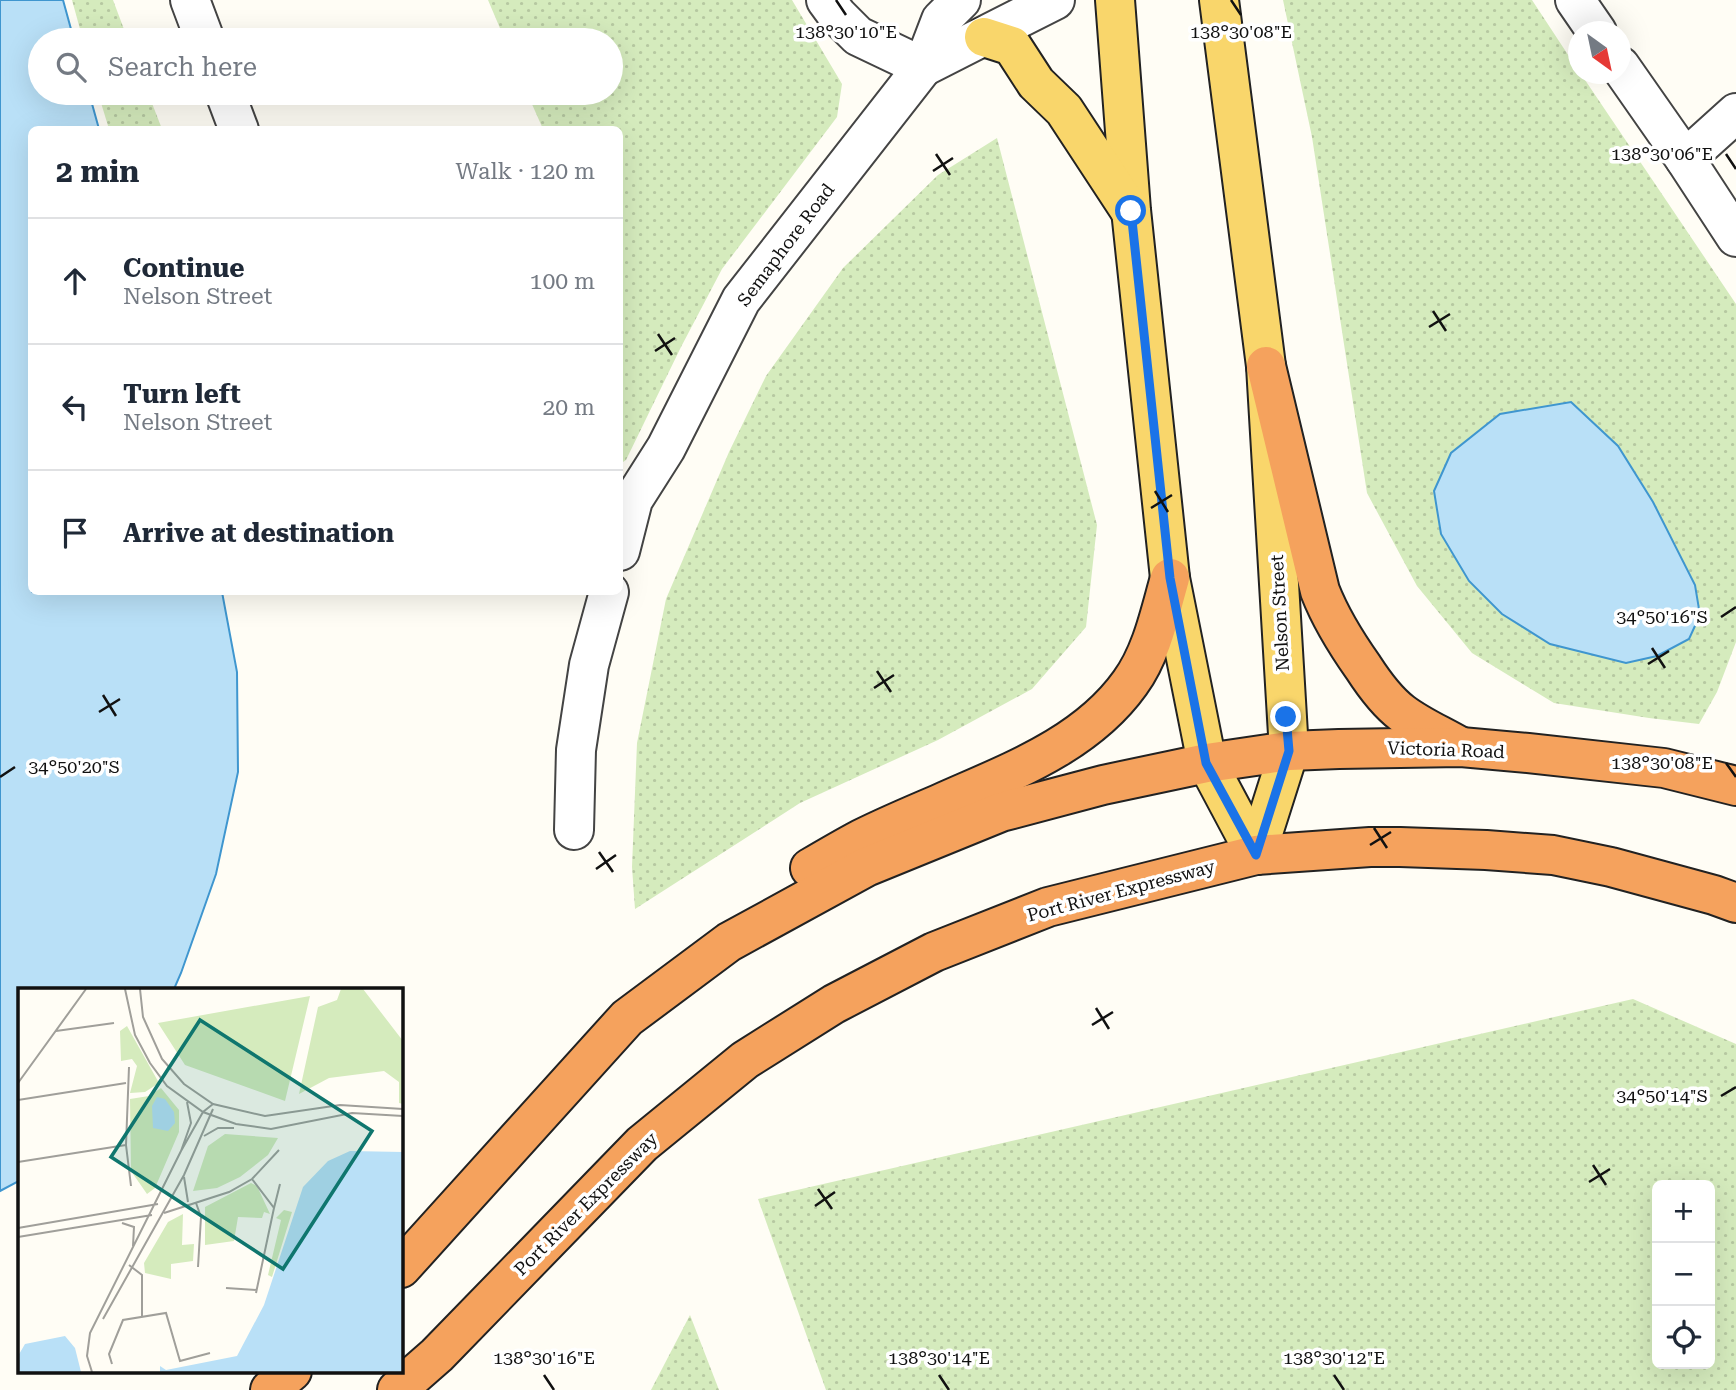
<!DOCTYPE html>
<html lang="en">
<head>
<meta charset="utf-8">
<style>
  body { margin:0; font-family:"Roboto Serif",serif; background:#f6f6f7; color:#1f2937 }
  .controls { position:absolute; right:21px; bottom:21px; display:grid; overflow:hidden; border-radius:10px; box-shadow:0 7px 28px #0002 }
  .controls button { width:63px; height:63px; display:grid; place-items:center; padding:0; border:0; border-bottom:2px solid #e0e1e3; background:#fff; color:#1f2937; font:35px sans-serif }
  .compass { position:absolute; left:1568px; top:21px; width:63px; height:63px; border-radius:50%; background:#fff; box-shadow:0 7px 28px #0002; rotate:147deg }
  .stop { position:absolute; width:21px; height:21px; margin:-16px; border:5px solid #1a73e8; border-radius:50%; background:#fff }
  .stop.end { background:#1a73e8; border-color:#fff; box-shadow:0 2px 7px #0008 }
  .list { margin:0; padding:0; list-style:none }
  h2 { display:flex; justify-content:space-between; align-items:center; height:91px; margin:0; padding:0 28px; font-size:30px }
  h2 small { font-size:23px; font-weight:400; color:#747a83 }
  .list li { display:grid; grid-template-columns:46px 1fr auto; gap:21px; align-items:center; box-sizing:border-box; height:126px; padding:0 28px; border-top:2px solid #e0e1e3 }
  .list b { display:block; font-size:26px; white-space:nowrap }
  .list p { margin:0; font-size:23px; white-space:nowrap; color:#747a83 }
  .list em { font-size:23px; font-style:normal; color:#747a83 }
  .icon { flex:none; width:38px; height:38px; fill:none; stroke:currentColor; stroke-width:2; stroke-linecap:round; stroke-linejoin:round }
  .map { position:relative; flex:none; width:1736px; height:1390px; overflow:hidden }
  .search { position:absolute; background:#fff; box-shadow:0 7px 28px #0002; left:28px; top:28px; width:595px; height:77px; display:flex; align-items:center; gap:18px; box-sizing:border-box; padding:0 24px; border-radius:38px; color:#747a83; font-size:26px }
  .panel { position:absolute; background:#fff; box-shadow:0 7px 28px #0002; left:28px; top:126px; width:595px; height:469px; border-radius:10px }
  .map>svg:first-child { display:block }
  .grass { fill:url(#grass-dots); fill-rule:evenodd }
  .water { fill:#b9e0f7; stroke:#3f96cf; stroke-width:2 }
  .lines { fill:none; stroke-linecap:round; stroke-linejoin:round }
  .minor-casing { stroke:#444; stroke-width:42 }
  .major-casing { stroke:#222; stroke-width:42 }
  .highway-casing { stroke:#222; stroke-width:42 }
  .minor { stroke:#fff; stroke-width:38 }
  .major { stroke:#f9d66b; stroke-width:38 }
  .highway { stroke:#f5a25d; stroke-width:38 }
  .route { stroke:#1a73e8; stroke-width:9 }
  .ticks { fill:none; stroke:#111; stroke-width:2.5 }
  .labels { text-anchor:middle; stroke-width:7; stroke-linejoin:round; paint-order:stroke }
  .street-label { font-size:18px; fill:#111; stroke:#fff }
  .inset-road { fill:none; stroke:#a09f9a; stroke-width:2 }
  .view { fill:#0f766e; fill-opacity:0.15; stroke:#0f766e; stroke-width:3.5 }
  .inset-edge { fill:none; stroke:#111; stroke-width:3.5 }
  .ticks-label { font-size:18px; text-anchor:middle; fill:#111; stroke:#fff; stroke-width:7; stroke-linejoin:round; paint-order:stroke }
</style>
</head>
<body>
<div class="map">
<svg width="1736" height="1390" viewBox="0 0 1736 1390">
  <defs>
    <pattern id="grass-dots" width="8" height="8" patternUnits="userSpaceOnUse" patternTransform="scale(1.75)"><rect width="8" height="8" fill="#d5ebbd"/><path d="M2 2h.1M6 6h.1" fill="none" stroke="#b6c8a1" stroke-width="1.8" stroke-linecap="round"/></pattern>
  </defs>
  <rect width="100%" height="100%" fill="#fffdf5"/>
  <!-- grass -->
  <g class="grass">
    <polygon points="72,0 113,0 128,40 83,40"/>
    <polygon points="488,0 792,0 842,84 837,117 722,269 681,347 626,460 620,464 620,130 543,129 527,93 611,93 611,40 505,40"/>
    <polygon points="1283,0 1532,0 1578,70 1578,74 1581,74 1736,304 1736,642 1717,692 1699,724 1649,718 1554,703 1472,653 1417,586 1367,493 1312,137"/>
    <polygon points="98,93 148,93 162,129 109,129"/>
    <polygon points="997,138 1097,525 1086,627 1032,689 938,740 800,803 635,909 632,867 637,743 666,599 729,452 766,376 843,268 938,175"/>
    <path d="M1633 999 1736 1044V1390H826L758 1199ZM1710 1185V1364H1657V1185Z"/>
    <polygon points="690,1315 719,1390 651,1390"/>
  </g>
  <!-- water -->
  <g class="water">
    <polygon points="0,0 63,0 74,40 40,40 40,93 89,93 99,129 32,130 32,592 222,592 237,672 238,772 216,874 181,973 174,989 19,989 19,1181 0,1191"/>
    <polygon points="1571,402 1618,446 1653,502 1695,585 1700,615 1689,639 1657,656 1626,663 1550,644 1502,614 1469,581 1441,534 1434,491 1451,453 1500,414"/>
  </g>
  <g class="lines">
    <defs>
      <g id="minor">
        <polyline points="190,0 205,40"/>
        <polyline points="826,0 837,15 858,36 923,67"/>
        <polyline points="1575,0 1597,32"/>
        <polyline points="1620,66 1685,159 1736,237"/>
        <polyline points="923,67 1055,0"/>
        <polyline points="225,93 239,130"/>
        <polyline points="1685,159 1736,113"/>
        <polyline points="620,551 633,500 666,448 741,300 923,67 941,20 961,0"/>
        <polyline points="574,830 576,750 589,665 609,592"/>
      </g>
      <g id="major">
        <polyline points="1115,0 1131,210 1170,578 1207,763 1256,855"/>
        <polyline points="1219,0 1266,366 1289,751 1256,855"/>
        <polyline points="984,37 1012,46 1036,83 1064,110 1129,209"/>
      </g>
      <g id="highway">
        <path d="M1266 366 1320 591C1331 619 1346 643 1363 667 1374 684 1386 701 1402 713 1419 726 1440 735 1459 746"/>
        <path d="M810 868C827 858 844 848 861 839 887 826 913 815 939 804 1008 773 1085 746 1130 683 1152 653 1160 613 1170 578"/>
        <polyline points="401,1268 627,1018 729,942 866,867 1001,812 1103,785 1207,763 1289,751 1339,749 1461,747 1528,753 1664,768 1736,786"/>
        <polyline points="270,1390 292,1371"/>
        <polyline points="397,1390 437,1355 642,1144 745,1060 834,1004 934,952 1048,907 1256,855 1370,847 1400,847 1486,850 1553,855 1611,867 1714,895 1736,903"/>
      </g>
    </defs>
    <!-- minor casing -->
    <use href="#minor" class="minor-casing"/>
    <!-- major casing -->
    <use href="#major" class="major-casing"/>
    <!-- highway casing -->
    <use href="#highway" class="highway-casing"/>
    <!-- minor -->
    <use href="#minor" class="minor"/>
    <!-- major -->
    <use href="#major" class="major"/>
    <!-- highway -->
    <use href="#highway" class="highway"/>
  </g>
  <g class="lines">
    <!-- route -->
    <polyline class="route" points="1131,211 1170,578 1206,763 1256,855 1289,751 1286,717"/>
  </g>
  <!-- ticks -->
  <path class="ticks" d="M836 0 846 15M1231 0 1241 15M936 154 950 175M1726 154 1736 169M933 171 953 158M1433 311 1446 331M1429 327 1450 314M658 334 672 355M655 351 675 338M1155 491 1168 512M1151 508 1172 495M1721 617 1736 607M1652 648 1665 668M1648 664 1669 651M877 671 891 692M874 688 894 675M103 695 116 716M99 712 120 699M1726 763 1736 777M0 777 15 767M1374 828 1387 848M1370 845 1391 832M599 852 613 872M596 869 616 855M1096 1008 1109 1029M1092 1025 1113 1012M1721 1096 1736 1087M1593 1165 1606 1185M1589 1182 1610 1169M818 1189 832 1209M815 1206 835 1192M544 1375 554 1390M939 1375 949 1390M1334 1375 1344 1390"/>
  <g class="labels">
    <!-- street labels -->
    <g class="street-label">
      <text transform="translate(786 245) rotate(-53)" y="6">Semaphore Road</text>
      <text transform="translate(1280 613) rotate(-93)" y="6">Nelson Street</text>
      <text transform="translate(1446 750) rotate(2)" y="6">Victoria Road</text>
      <text transform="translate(1121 891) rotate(-15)" y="6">Port River Expressway</text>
      <text transform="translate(586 1204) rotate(-45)" y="6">Port River Expressway</text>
    </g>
  </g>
  <!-- overview -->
  <g transform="translate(18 988)">
    <rect width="385" height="385" fill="#fffdf5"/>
    <path d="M323 1H345L385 53V116L381 115V94L366 83 311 90 281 106 300 19 319 12ZM292 8 267 113 167 77 140 35ZM109 38 141 95 127 104 112 105 119 78 114 71 103 73 102 43ZM143 100 161 122V144L137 200 129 206 113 183 112 111 131 108ZM207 146 260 150 250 167 222 189 199 200 175 203 190 158ZM233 195 239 198 252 226 246 224 244 230 220 229 216 253 187 257V219ZM266 222 274 224 254 289 250 287 263 232 258 230ZM165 226 164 257 176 256 175 273 153 276V291L127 285 126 275 150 234Z" fill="#d5ebbd"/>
    <path d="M139 109 147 111 156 124 157 135 150 143 135 140 134 118ZM332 163 385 164V384H142V378L148 382 219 368 246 317 285 199 310 173ZM47 348 57 360 63 384H0V368L7 356Z" fill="#b9e0f7"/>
    <path class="inset-road" d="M107 1 117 47 132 75 149 98 185 124 218 136 253 141 334 125 385 128M122 1 125 29 144 71 166 96 195 116 247 128 322 117 385 121M38 43 96 35M111 79 108 157 113 198M0 95 68 1M0 112 108 95M186 148 200 140H216M163 163 173 135 169 114M0 174 108 157M166 189 170 214M234 191 256 220 238 305M178 215 183 229 180 279M256 220 262 196M146 225 211 204 234 191 261 162M104 235 116 239 115 258M0 240 140 216M0 249 134 227M111 277 124 287V330M208 300 239 302M85 331 166 187 195 121M94 376 91 366 105 332 148 325 162 373 192 365M74 384 69 368 72 345 163 163 185 124 195 116"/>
    <path class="view" d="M182 32 354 143 265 281 93 169Z"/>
    <rect width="385" height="385" class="inset-edge"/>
  </g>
  <g class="ticks-label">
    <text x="846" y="38">138°30'10"E</text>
    <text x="1241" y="38">138°30'08"E</text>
    <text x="1662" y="160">138°30'06"E</text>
    <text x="1662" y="623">34°50'16"S</text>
    <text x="1662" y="769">138°30'08"E</text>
    <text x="74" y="773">34°50'20"S</text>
    <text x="1662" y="1102">34°50'14"S</text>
    <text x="544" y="1364">138°30'16"E</text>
    <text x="939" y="1364">138°30'14"E</text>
    <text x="1334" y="1364">138°30'12"E</text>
  </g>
</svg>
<div class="controls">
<button>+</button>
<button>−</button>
<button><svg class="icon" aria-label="locate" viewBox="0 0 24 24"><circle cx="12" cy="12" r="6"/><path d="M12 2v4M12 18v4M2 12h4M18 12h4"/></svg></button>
</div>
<svg class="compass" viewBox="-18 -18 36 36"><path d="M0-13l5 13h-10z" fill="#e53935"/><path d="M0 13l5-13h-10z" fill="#747a83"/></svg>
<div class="stop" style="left:1131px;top:211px"></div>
<div class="stop end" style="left:1286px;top:717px"></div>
<div class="search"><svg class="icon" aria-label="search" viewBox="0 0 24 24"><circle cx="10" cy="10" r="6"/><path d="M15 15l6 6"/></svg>Search here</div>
<section class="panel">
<h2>2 min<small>Walk · 120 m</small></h2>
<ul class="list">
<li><svg class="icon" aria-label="ahead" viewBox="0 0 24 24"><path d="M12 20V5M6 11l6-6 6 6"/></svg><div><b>Continue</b><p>Nelson Street</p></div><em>100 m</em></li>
<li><svg class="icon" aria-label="left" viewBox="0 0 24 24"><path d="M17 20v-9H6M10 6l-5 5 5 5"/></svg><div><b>Turn left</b><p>Nelson Street</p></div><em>20 m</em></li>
<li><svg class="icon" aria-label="arrive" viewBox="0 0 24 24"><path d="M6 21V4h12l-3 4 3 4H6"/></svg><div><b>Arrive at destination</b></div></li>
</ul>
</section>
</div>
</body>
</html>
